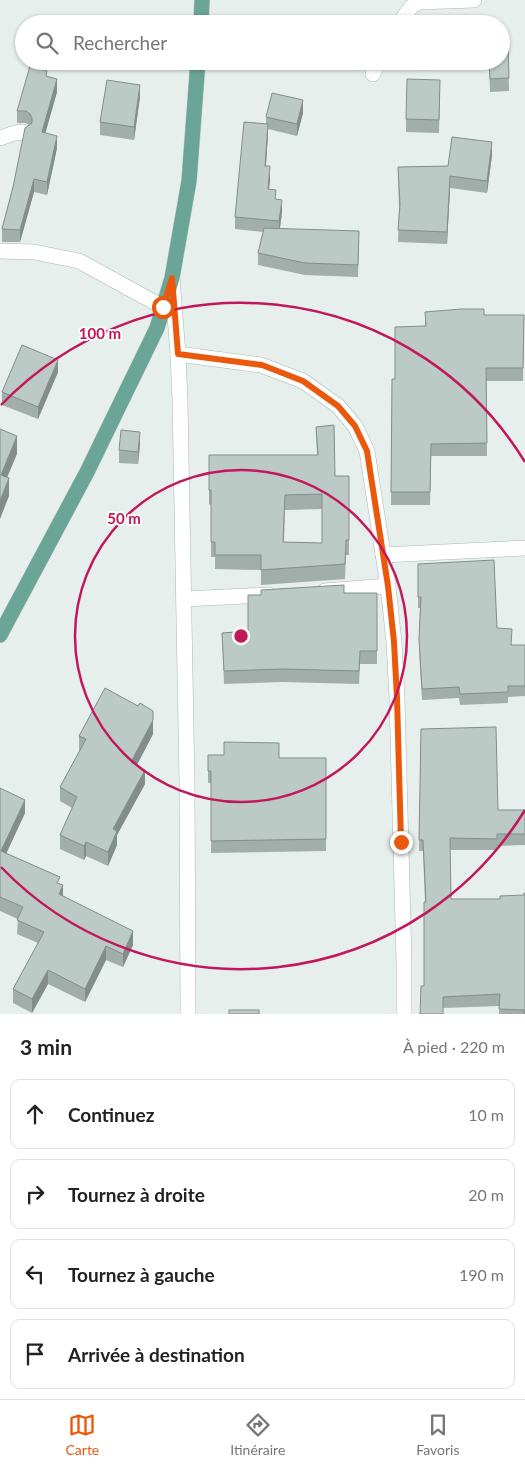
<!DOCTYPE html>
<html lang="fr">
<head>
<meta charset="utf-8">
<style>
  body { margin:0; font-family:Lato,sans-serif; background:#f2f2f2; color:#222 }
  .stop { position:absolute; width:15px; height:15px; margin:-11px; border:4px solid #ea580c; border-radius:50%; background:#fff }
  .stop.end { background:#ea580c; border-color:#fff; box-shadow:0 1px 5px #0008 }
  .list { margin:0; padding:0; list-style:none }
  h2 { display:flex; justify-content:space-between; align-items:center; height:65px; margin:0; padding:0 20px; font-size:21px }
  h2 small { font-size:16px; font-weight:400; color:#767676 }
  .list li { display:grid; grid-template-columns:32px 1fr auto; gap:15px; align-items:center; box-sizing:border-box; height:70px; margin:0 10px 10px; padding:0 10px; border:1px solid #e0e0e0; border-radius:10px }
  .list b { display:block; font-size:19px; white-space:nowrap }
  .list em { font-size:16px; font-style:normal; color:#767676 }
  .icon { flex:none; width:28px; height:28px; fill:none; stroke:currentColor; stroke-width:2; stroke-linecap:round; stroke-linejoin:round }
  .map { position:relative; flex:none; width:525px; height:1014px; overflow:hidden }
  .search { position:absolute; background:#fff; box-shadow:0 1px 4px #0004; left:15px; right:15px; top:15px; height:55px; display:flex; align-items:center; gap:12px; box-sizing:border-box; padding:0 18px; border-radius:28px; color:#767676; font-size:19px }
  .sheet { height:385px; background:#fff }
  nav { display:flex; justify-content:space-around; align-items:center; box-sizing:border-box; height:70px; border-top:1px solid #e0e0e0; background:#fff; font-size:14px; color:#767676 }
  nav a { display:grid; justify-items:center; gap:2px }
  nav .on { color:#ea580c }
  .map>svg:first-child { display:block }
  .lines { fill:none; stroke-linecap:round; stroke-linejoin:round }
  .minor-casing { stroke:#a8b8b2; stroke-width:16 }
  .primary-casing { stroke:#c2cac8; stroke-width:16 }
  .minor { stroke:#fff; stroke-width:15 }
  .primary { stroke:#6aa596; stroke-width:15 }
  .wall { fill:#a1aea9; fill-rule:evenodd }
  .shaded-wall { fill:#838d89 }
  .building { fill:#bbcac4; stroke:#838d89; fill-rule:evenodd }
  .route { stroke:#ea580c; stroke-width:6 }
  .ring { fill:none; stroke:#c2185b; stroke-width:2.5 }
  .centre { fill:#c2185b; stroke:#f7fbf9; stroke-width:2.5 }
  .ring-label { font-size:15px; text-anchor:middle; font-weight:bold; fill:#c2185b; stroke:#f7fbf9; stroke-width:4; stroke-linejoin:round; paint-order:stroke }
</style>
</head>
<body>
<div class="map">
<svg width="525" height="1014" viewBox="0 0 525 1014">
  <rect width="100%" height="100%" fill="#e6efeb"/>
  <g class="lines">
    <defs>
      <g id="minor">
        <polyline points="399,24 411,7 419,2 474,0"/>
        <polyline points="373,74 378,61"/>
        <polyline points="0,138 15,133 23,132"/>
        <polyline points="0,251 34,252 79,261 163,307"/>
        <polyline points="172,278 178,354 180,400 187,783 188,1014"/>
        <polyline points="178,354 261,365 303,381 338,406 355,426 367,451 388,586 394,642 397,698 404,962 404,1014"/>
        <polyline points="383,555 525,548"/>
        <polyline points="325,591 388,586"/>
        <polyline points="184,599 269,595"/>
      </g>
      <g id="primary">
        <polyline points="201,24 202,0"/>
        <polyline points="0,635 87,472 157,328 172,278 189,181 198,61"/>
      </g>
    </defs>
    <!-- minor casing -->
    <use href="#minor" class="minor-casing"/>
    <!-- primary casing -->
    <use href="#primary" class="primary-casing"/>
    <!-- minor -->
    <use href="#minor" class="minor"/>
    <!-- primary -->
    <use href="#primary" class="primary"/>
  </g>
  <!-- wall -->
  <g class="wall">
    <polygon points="508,42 509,91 490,92 489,61"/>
    <polygon points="47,77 57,92 45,133 57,148 47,195 34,192 20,242 2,242 2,229 29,125 26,123 17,123 17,111"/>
    <polygon points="440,92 439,133 406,132 406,119"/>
    <polygon points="140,97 134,140 100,135 100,122"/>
    <polygon points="303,113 297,136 268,129 266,166 270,179 269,189 276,199 282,212 280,229 359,243 358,277 305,275 258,265 258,253 263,232 235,229 235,217 266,124 266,117"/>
    <polygon points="492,155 487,193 450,188 447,244 398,242 399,210 398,167 448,166"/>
    <polygon points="425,312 484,315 524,315 523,381 486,381 487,456 431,456 430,505 391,505 392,379 395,379 425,326"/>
    <polygon points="58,372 38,419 2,405 2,392"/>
    <path d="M316 427 335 476H349V555H346L345 579 261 585V570L215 569V557H211V504L209 505V455H317ZM322 509V543L284 542 285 510Z"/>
    <polygon points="140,444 138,464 119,463 119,450"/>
    <polygon points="418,564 497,628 512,645 525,645 525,696 508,697 508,703 460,705 459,698 422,700 419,649 420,608 418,608"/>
    <polygon points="344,593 377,651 377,664 360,664 359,684 282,682 224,684 222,633 248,631"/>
    <polygon points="421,729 498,810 525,810 525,845 497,846 497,850 450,850 451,899 500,899 525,1014 499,1014 499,1006 443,1008 424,986 425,902 423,851 419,851"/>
    <polygon points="153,734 137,765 145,784 117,835 117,845 108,866 86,856 84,860 60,849 60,835 72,808 60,801 60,787 80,750 79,750 79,736"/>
    <polygon points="208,755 279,758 326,758 326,851 211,853 211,783 208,783"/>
    <polygon points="0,788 25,813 6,853 60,884 63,896 133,945 123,967 106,960 85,1002 48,984 32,1013 13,1003 13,989 38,943 17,934 18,919 0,911"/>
  </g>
  <!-- shaded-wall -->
  <g class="shaded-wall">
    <polygon points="57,79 57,92 42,145 42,132"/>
    <polygon points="140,85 140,97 134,140 134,127"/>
    <polygon points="303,100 303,113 297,136 297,124"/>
    <polygon points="268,124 268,136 265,178 265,166"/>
    <polygon points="57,136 57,148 47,195 47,182"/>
    <polygon points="492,142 492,155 487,193 487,181"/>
    <polygon points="270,166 270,179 268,201 268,189"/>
    <polygon points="450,176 450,188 447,244 447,232"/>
    <polygon points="34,179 34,192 20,242 20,230"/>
    <polygon points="282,200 282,212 279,234 279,221"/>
    <polygon points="58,360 58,372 38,419 38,407"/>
    <polygon points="140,432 140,444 138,464 138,452"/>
    <polygon points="17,436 17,454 1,492 1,475"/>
    <polygon points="9,478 9,496 0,519 0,501"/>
    <polygon points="153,720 153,734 131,776 131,762"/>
    <polygon points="145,770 145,784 117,835 117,845 108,866 108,852 113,829"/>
    <polygon points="25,800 25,813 1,865 1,851"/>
    <polygon points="86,842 86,856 84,860 84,846"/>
    <polygon points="63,885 63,899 59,894"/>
    <polygon points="133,931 133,945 123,967 123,954"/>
    <polygon points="106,946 106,960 85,1002 85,989"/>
    <polygon points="48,970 48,984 32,1013 32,999"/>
  </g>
  <!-- building -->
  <g class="building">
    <polygon points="508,42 509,78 490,79 489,61 501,61 501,43"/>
    <polygon points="30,66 47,71 46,76 57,79 42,132 57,136 47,182 34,179 20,230 2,229 13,187 25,128 32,123 32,118 30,114 26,111 17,111"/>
    <polygon points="407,79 440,80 439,120 406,119"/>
    <polygon points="107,80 140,85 134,127 100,122"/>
    <polygon points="272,93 303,100 297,124 266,117"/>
    <polygon points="244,122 268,124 265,166 270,166 268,189 276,190 275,199 282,200 279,221 235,217"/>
    <polygon points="452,137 492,142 487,181 450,176 447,232 398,230 400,205 398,167 448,166"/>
    <polygon points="264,228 359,231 358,265 305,263 258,253"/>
    <polygon points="461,309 484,309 484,315 524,315 523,368 486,368 487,443 431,444 430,492 391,492 392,379 395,379 395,327 426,326 425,312"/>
    <polygon points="22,345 58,360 38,407 2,392"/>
    <path d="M334 425 335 476H349V540H346L345 564 261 570V555H215V542H211V490H209V455H318L316 427ZM322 494V543L283 542 285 495Z"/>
    <polygon points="0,429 17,436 1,475 9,478 0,501"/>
    <polygon points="121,430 140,432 138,452 119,450"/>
    <polygon points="494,560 497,628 512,629 511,645 525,645 525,686 508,686 508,692 460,694 459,687 422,689 419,639 421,597 418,597 418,564"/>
    <polygon points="344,585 344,593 377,593 377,651 360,651 359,671 282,669 224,671 222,633 248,631 248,595 261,595 261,590"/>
    <polygon points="105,688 138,706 140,703 153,711 153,720 131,762 145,770 113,829 117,831 108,852 86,842 84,846 60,835 77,797 60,787 86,739 79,736"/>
    <polygon points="496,727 498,810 525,810 525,834 497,834 497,839 450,838 451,899 500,899 500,896 524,895 524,893 525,893 525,1014 524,1014 524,1010 499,1009 500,994 443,997 443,1014 420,1014 421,986 424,986 424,902 426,902 423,840 419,840 421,729"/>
    <polygon points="224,742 279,743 279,758 326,758 326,839 211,841 211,771 208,771 208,755 224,755"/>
    <polygon points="0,788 25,800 1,851 60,877 57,883 63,885 59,894 133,931 123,954 106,946 85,989 48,970 32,999 13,989 44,932 17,920 23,907 0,897"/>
    <rect x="229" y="1010" width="30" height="4"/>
  </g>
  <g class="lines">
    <!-- route -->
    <polyline class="route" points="163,307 172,278 178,354 262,365 303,381 338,406 355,426 367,451 388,586 394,642 397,698 401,842"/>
  </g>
  <!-- distance rings -->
  <g class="ring">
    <circle cx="241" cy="636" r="166"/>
    <path d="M525 810A333 333 0 0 1 1 867M1 405A333 333 0 0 1 525 462"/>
  </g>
  <circle cx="241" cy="636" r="8" class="centre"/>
  <g class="ring-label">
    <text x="100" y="339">100 m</text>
    <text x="124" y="524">50 m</text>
  </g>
</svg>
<div class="stop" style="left:163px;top:307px"></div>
<div class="stop end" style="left:401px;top:842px"></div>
<div class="search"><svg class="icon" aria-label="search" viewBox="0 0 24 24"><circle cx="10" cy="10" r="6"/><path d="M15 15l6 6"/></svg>Rechercher</div>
</div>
<section class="sheet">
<h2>3 min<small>À pied · 220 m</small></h2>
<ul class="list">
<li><svg class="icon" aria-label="ahead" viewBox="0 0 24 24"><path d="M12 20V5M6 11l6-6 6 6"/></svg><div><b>Continuez</b></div><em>10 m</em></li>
<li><svg class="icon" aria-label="right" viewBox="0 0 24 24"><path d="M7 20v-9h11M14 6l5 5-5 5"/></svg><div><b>Tournez à droite</b></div><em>20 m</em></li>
<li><svg class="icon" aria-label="left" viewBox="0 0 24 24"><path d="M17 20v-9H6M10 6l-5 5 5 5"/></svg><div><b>Tournez à gauche</b></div><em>190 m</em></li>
<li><svg class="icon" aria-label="arrive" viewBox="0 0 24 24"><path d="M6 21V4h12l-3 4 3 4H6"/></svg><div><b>Arrivée à destination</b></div></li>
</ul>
</section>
<nav>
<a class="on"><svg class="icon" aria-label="map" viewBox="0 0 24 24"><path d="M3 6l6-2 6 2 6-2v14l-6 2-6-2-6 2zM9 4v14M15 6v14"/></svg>Carte</a>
<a><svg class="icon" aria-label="directions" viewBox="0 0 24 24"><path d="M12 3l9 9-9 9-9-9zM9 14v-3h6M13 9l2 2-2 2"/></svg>Itinéraire</a>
<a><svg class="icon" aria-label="saved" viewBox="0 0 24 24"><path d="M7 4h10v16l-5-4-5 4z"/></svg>Favoris</a>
</nav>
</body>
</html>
